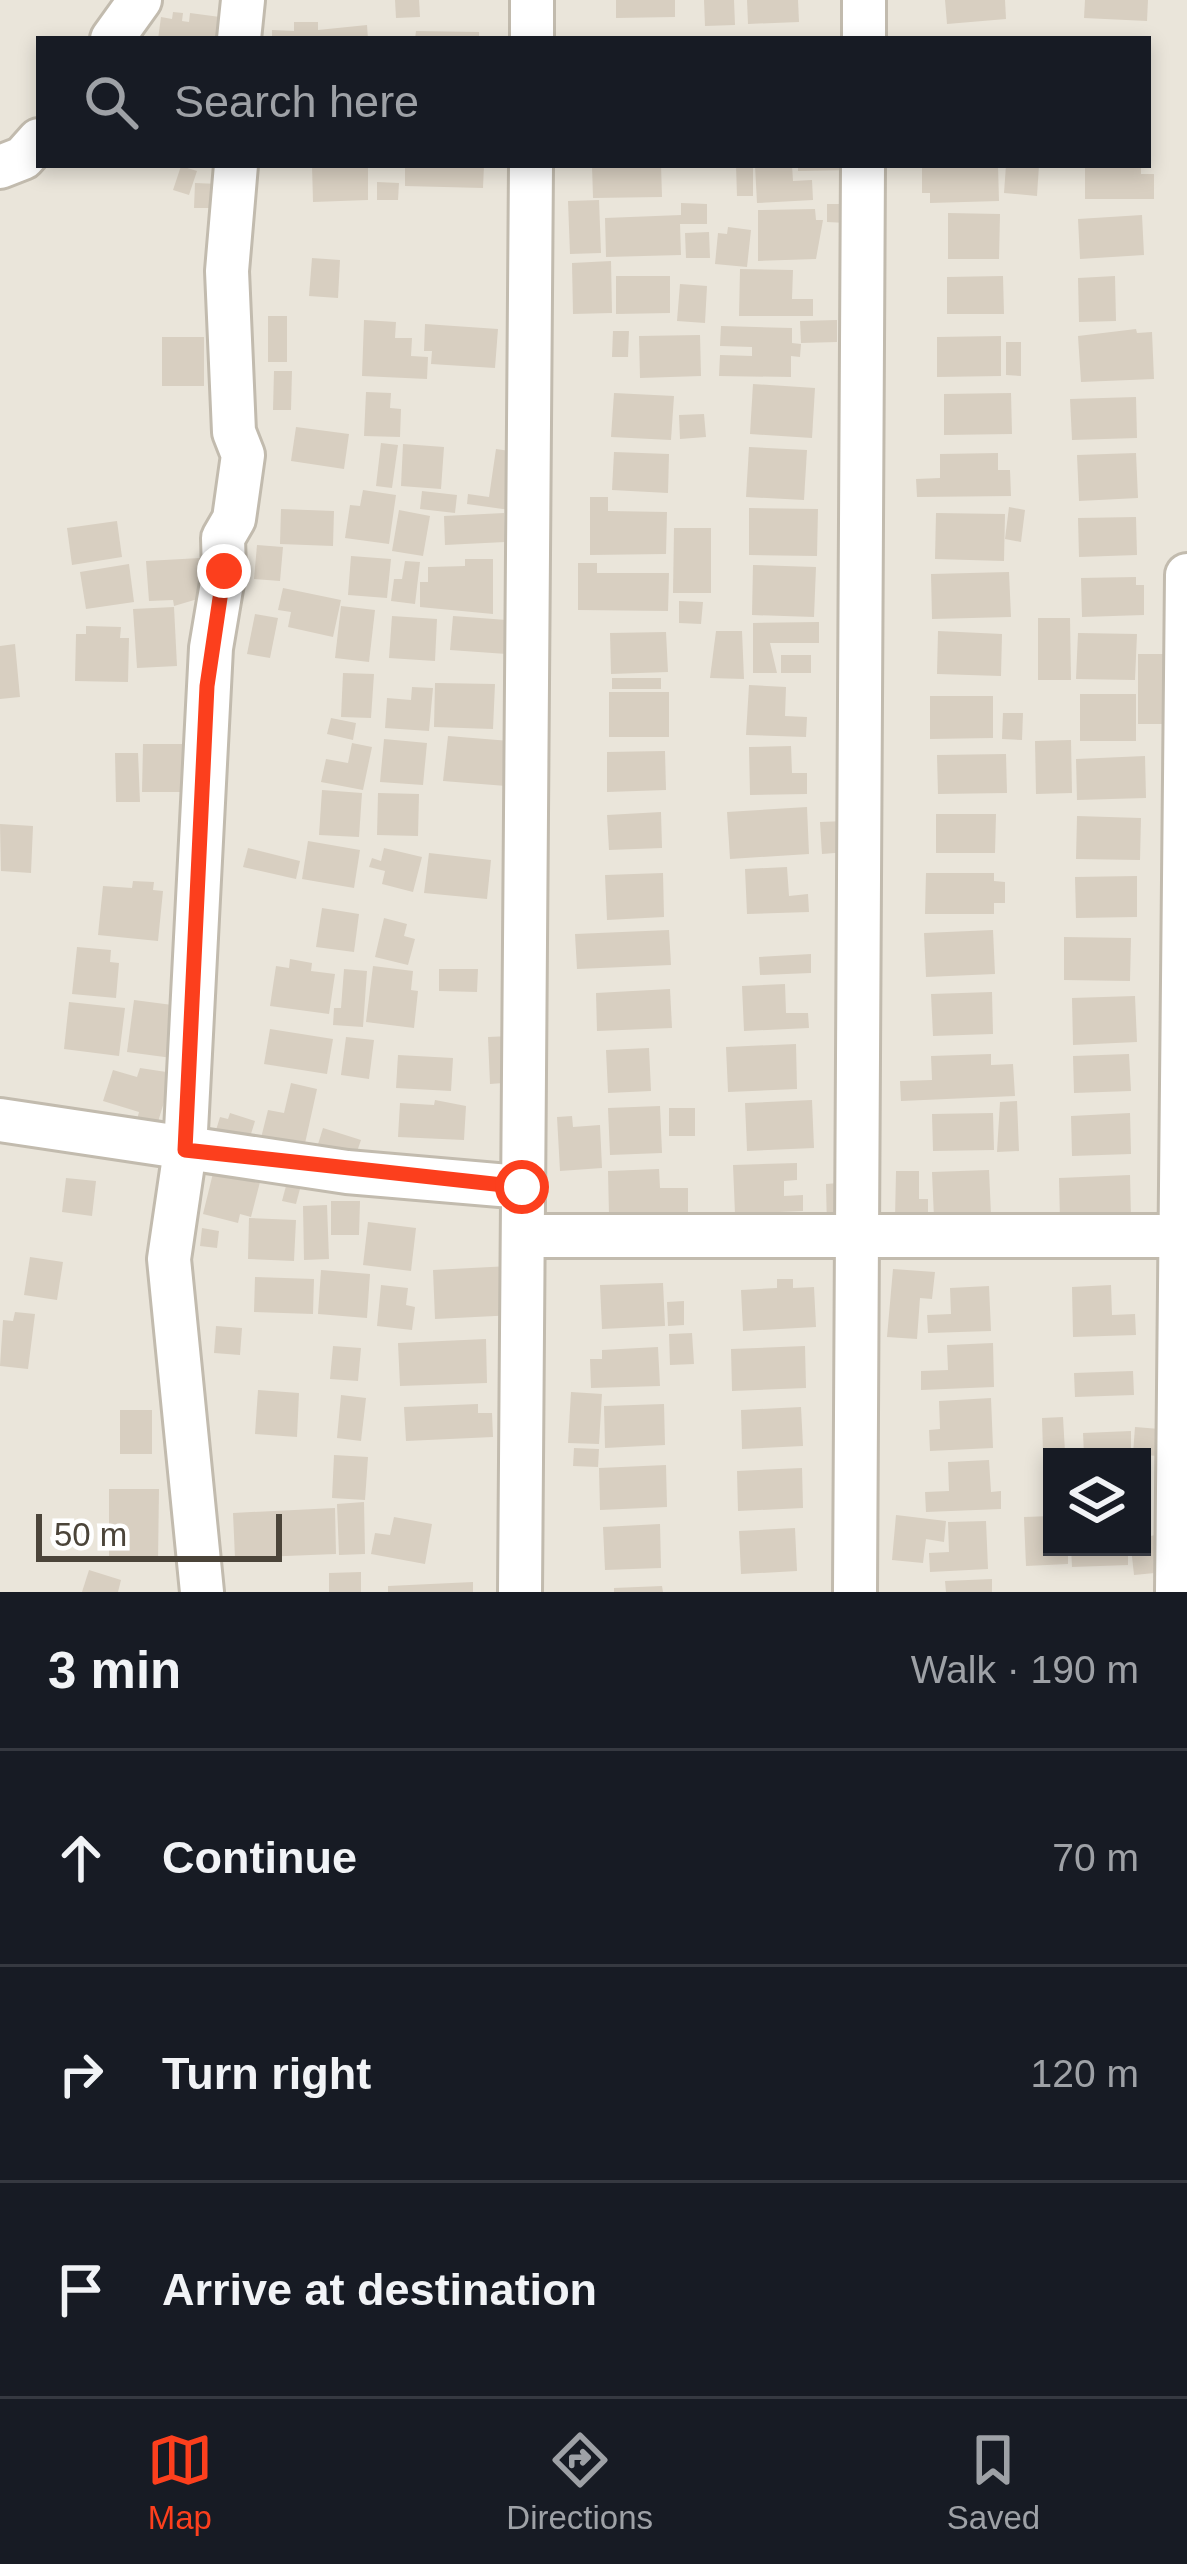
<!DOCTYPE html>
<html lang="en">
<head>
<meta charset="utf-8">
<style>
  body { margin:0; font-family:Helvetica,sans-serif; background:#20242c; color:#f1f3f6 }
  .controls { position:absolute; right:36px; bottom:36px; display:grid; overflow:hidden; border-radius:0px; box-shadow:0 6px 18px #0003 }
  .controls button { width:108px; height:108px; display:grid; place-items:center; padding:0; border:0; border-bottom:3px solid #363941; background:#171b24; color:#f1f3f6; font:60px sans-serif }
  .scale { position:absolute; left:36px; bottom:30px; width:246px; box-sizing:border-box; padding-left:12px; border:6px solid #4b4439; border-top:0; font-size:33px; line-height:42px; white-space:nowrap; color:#4b4439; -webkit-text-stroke:9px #fff; paint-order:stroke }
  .stop { position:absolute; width:36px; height:36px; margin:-27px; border:9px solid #fc3f1d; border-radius:50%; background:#fff }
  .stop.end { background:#fc3f1d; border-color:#fff; box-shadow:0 3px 12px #0008 }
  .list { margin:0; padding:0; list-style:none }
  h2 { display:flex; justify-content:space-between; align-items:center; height:156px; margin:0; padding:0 48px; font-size:51px }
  h2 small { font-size:39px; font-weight:400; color:#9ea1a6 }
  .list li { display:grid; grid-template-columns:78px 1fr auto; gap:36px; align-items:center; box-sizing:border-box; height:216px; padding:0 48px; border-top:3px solid #363941 }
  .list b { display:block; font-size:45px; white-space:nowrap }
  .list em { font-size:39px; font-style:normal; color:#9ea1a6 }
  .icon { flex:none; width:66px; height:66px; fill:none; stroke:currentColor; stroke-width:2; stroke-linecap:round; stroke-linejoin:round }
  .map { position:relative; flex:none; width:1187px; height:1592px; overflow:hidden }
  .search { position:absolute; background:#171b24; box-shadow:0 6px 18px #0003; left:36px; right:36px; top:36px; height:132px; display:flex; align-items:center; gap:30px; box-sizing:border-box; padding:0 42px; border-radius:0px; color:#9ea1a6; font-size:45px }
  .sheet { height:804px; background:#171b24 }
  nav { display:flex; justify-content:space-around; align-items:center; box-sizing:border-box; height:168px; border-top:3px solid #363941; background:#171b24; font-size:33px; color:#9ea1a6 }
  nav a { display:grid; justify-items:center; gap:6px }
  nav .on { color:#fc3f1d }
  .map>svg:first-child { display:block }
  .residential { fill:#eae5da; fill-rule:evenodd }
  .building { fill:#d8cfc1 }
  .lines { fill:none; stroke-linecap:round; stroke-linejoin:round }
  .minor-casing { stroke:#c2bbae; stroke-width:48 }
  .minor { stroke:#fff; stroke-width:42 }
  .route { stroke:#fc3f1d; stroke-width:15 }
</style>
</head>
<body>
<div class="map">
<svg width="1187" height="1592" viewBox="0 0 1187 1592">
  <rect width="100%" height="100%" fill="#f6f3ec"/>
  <!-- residential -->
  <path class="residential" d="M0 0H1187V1592H0ZM39 39H1148V165H39ZM1052 1457H1142V1547H1052Z"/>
  <!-- building -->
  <g class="building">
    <polygon points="395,0 419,0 420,17 396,18"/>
    <polygon points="616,0 675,0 675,17 616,18"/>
    <polygon points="704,0 734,0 735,25 705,26"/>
    <polygon points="747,0 798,0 799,22 748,24"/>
    <polygon points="945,0 1005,0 1006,19 947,24"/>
    <polygon points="1085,0 1148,0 1147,21 1084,18"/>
    <polygon points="173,12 183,13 182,21 189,22 190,13 220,17 217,39 158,39 161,17 172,19"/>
    <polygon points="294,22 318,22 318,30 367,25 368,39 272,39 272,30 294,31"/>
    <polygon points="416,31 479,32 479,39 415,39"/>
    <polygon points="312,165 368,165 368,200 313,202"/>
    <polygon points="405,165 484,165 483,188 405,186"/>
    <polygon points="592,165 661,165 662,197 593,198"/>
    <polygon points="736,165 753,165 753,196 737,196"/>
    <polygon points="755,165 792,165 793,181 812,180 813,200 757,203"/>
    <polygon points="798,165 851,165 851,170 798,171"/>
    <polygon points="998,165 999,201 930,203 930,193 922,193 922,167"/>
    <polygon points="1006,165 1039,165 1037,196 1004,193"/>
    <polygon points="1085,165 1141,165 1141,174 1154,174 1154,199 1085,199"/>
    <polygon points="181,166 197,171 189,195 173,190"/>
    <polygon points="377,182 399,183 398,200 377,200"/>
    <polygon points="195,183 219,184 218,208 194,208"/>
    <polygon points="599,200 601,253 570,254 568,201"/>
    <polygon points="681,203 707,204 707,224 680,224 681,255 606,257 605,218 681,215"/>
    <polygon points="827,204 847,204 847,223 827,222"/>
    <polygon points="815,209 816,220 823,220 816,259 758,261 758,210"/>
    <polygon points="948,213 1000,214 999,259 948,259"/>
    <polygon points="1142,215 1144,255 1080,259 1078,219"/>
    <polygon points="728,227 751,230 747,267 715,264 718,233 727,234"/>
    <polygon points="709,232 710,258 686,258 685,233"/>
    <polygon points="312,258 340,260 338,298 309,296"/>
    <polygon points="611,261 612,313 573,314 572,263"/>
    <polygon points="740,269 793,270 792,299 813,299 813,316 739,316"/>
    <polygon points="616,276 670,276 670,313 616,314"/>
    <polygon points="1003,276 1004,314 947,314 947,277"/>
    <polygon points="1115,276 1116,321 1079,322 1078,278"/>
    <polygon points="680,284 707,286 705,323 677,321"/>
    <rect x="268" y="316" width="19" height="46"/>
    <polygon points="364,320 396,322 395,338 412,338 411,356 428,357 427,379 362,376"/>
    <polygon points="837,320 837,342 801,343 800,321"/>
    <polygon points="425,324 498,329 495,368 431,364 432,351 424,351"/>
    <polygon points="721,326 792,328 792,343 801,344 800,357 791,356 791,377 719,376 720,355 752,356 752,347 720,346"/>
    <polygon points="1136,329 1137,333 1152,332 1154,379 1081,382 1078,336"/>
    <polygon points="613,331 629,331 628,357 612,357"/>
    <polygon points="700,335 701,376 640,378 639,336"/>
    <polygon points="1001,336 1001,376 937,377 937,337"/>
    <rect x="162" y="337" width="42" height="49"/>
    <polygon points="1006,342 1021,342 1021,376 1006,375"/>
    <polygon points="274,371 292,371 291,410 273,410"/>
    <polygon points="753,384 815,388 812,438 750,434"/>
    <polygon points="366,392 391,393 390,408 401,409 400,437 364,436"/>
    <polygon points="614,393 674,396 671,440 611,437"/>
    <polygon points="1011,393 1012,434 944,435 944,394"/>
    <polygon points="1136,397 1137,438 1072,440 1070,399"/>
    <polygon points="704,414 706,437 680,439 679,415"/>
    <polygon points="296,427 349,434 344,469 291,461"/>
    <polygon points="381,443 398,445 392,488 376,486"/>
    <polygon points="403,444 444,447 441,489 401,486"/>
    <polygon points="749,447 807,450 804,500 746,497"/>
    <polygon points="496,449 525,453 518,511 467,504 468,494 489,497"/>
    <polygon points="614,452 669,454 668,493 612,490"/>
    <polygon points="998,453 998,470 1010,470 1011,496 917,497 916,479 940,478 940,454"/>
    <polygon points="1136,453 1138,498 1079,501 1077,455"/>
    <polygon points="363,490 396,495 389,544 345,538 350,505 360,506"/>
    <polygon points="422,491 457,495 455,513 420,509"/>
    <polygon points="590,497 608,497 608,511 667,512 666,554 590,555"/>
    <polygon points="1009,507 1025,510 1021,542 1005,539"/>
    <polygon points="749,508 818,509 817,556 749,555"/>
    <polygon points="281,509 334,511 333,546 280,544"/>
    <polygon points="399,510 430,516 423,556 392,551"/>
    <polygon points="504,513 505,542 445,545 444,516"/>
    <polygon points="936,513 1005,514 1004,561 935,559"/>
    <polygon points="1136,517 1137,555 1079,557 1078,518"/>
    <polygon points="117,521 122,557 72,565 67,528"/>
    <polygon points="674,528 711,528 711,593 673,593"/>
    <polygon points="257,545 283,547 280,581 254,579"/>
    <polygon points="351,556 391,559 387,598 348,595"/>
    <polygon points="200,558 201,598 174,606 173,600 149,601 146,561"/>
    <polygon points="465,559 493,559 493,614 420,607 420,582 428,582 428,567 465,566"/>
    <polygon points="405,561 420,562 415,604 391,601 394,579 402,579"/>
    <polygon points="578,563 597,563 597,573 669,573 668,611 578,610"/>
    <polygon points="129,564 134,602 86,609 80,572"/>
    <polygon points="753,565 816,567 814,617 752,615"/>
    <polygon points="1009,572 1011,617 932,619 931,574"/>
    <polygon points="1136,577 1136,585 1144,585 1144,615 1082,617 1081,578"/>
    <polygon points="283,588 341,600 333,637 288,627 291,612 278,610"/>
    <polygon points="679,601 703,602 701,624 679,623"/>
    <polygon points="341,606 375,610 369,662 335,658"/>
    <polygon points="174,607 177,666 137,668 133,609"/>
    <polygon points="255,614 278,618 270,658 247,654"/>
    <polygon points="392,616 437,619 435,661 389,658"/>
    <polygon points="453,616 522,621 520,655 450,650"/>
    <polygon points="1038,618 1070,618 1071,680 1038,680"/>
    <polygon points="819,622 819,643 770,643 777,673 753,673 753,623"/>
    <polygon points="86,626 121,627 120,638 129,638 128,682 75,681 76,634 86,634"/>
    <polygon points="716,631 742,631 744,679 710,678"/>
    <polygon points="938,631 1002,634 1001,676 937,674"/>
    <polygon points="666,632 668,672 611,674 610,633"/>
    <polygon points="1078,633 1137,634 1135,680 1076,679"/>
    <polygon points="15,644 20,697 0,699 0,646"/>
    <rect x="1138" y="654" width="35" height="70"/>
    <rect x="781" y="655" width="30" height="18"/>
    <polygon points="343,673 374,674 371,718 341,717"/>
    <rect x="612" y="678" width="49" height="11"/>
    <polygon points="435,683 495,684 493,729 434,727"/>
    <polygon points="749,685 786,687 785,716 807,717 806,737 746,735"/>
    <polygon points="412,687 433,688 429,731 385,728 387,698 411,700"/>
    <rect x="609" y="692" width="60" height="45"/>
    <rect x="1080" y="694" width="56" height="47"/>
    <polygon points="930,696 993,696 993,738 930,739"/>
    <polygon points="1003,713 1023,713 1022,740 1002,739"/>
    <polygon points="331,718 356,723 353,740 327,734"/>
    <polygon points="448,736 510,741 506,786 443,781"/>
    <polygon points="384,739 427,743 423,785 380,782"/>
    <polygon points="1071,740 1072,793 1036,794 1035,741"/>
    <polygon points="352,743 372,747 363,790 321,782 326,759 348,763"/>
    <polygon points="143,744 202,744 201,792 142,792"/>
    <polygon points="791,746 792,773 807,773 807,794 750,795 749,747"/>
    <polygon points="665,751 666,790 607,792 607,752"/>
    <polygon points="115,753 138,753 140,802 116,802"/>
    <polygon points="1006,754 1007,793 938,794 937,755"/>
    <polygon points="1145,756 1146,798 1077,800 1076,759"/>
    <polygon points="322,790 362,793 359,837 319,835"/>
    <polygon points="378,793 419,794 418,836 377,835"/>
    <polygon points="807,807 809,854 730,859 727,812"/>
    <polygon points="661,812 662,848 609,850 607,815"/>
    <polygon points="936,814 996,814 995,853 936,853"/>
    <polygon points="1077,816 1141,818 1140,860 1076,859"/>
    <polygon points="846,821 848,852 822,854 820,822"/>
    <polygon points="0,824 33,826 31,873 1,871"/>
    <polygon points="308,841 360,850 354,888 302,879"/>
    <polygon points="248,848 300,861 296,879 243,867"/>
    <polygon points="384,848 422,857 413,892 382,884 385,871 369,867 372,858 381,861"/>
    <polygon points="429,853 491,860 487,899 424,893"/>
    <polygon points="787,867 789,896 808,894 809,912 747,914 745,869"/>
    <polygon points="663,873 664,917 607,920 605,875"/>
    <polygon points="926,873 994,873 994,881 1005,882 1005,903 994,903 994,914 925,914"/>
    <polygon points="1137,876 1137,917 1076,918 1075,877"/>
    <polygon points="133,881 154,882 153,890 163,891 158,941 98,935 103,886 132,888"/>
    <polygon points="322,908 359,914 354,952 316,947"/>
    <polygon points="384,918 407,924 404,936 415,939 408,965 375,957"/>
    <polygon points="669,930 671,965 577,969 575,934"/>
    <polygon points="993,930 995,974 926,977 924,933"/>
    <polygon points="1064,937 1131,938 1130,981 1064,980"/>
    <polygon points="77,947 111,950 110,962 119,963 116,998 72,994"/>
    <polygon points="811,954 811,973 760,975 759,957"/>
    <polygon points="290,959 312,963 311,971 335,974 329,1014 270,1006 276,966 289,968"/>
    <polygon points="373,966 413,971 411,990 418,991 414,1028 366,1022"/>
    <polygon points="344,969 367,971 363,1027 333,1025 334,1008 341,1008"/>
    <polygon points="439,969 478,969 477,992 439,991"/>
    <polygon points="785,984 786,1013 808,1013 809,1028 744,1031 742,986"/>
    <polygon points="670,989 672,1028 597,1031 596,993"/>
    <polygon points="992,992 993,1034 933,1036 931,994"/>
    <polygon points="1135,996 1137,1042 1073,1045 1072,998"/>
    <polygon points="134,1000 180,1006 172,1058 127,1052"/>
    <polygon points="69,1002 125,1008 119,1056 64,1049"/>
    <polygon points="270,1029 333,1039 327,1074 264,1064"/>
    <polygon points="513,1036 515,1082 490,1084 488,1037"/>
    <polygon points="346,1037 374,1040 369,1079 341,1075"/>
    <polygon points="796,1044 797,1089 728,1092 726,1047"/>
    <polygon points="649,1048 651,1091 608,1093 606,1050"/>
    <polygon points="991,1054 991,1065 1013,1064 1015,1096 901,1101 900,1081 932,1080 931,1056"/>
    <polygon points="1129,1054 1131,1091 1074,1093 1073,1056"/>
    <polygon points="398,1055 453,1058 451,1091 396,1088"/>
    <polygon points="140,1068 173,1073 153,1138 134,1132 139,1112 103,1101 113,1070 137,1077"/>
    <polygon points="291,1083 317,1089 304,1148 261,1138 268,1110 284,1113"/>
    <polygon points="435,1100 466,1106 464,1140 398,1137 400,1103 434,1105"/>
    <polygon points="812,1100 814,1148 747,1151 745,1103"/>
    <polygon points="1017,1101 1019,1151 997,1152 1000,1102"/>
    <polygon points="660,1106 662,1153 610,1155 608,1108"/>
    <rect x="669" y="1108" width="26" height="28"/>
    <polygon points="230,1113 255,1121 246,1150 213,1140 220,1117 228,1119"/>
    <polygon points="993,1113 994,1150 933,1151 932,1114"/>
    <polygon points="1130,1113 1131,1154 1072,1156 1071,1116"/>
    <polygon points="572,1116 573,1127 600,1125 602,1168 560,1171 557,1117"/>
    <polygon points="323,1128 361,1140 352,1166 315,1154"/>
    <polygon points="797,1163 797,1180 784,1181 784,1196 803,1195 803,1211 735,1214 733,1165"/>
    <polygon points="214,1169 260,1182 251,1217 240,1214 238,1223 203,1214"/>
    <polygon points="659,1169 660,1188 688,1188 688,1218 609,1215 608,1171"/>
    <polygon points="989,1170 991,1215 934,1218 932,1172"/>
    <polygon points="896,1171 919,1171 919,1199 928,1199 928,1219 895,1219"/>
    <polygon points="1130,1175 1131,1218 1060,1221 1059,1178"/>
    <polygon points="66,1178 96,1181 92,1216 62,1212"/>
    <polygon points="287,1182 301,1185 296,1204 282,1201"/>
    <polygon points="851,1182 852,1228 827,1229 826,1184"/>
    <polygon points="331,1201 360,1201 359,1235 331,1235"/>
    <polygon points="327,1205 329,1259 304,1260 303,1206"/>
    <polygon points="249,1218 296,1220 294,1261 248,1259"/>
    <polygon points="368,1222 416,1228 411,1271 363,1265"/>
    <polygon points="202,1228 219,1231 217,1248 200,1246"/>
    <polygon points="30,1257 63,1262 57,1300 24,1295"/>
    <polygon points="512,1266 514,1315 435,1319 433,1270"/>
    <polygon points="893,1269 935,1272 932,1299 920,1298 917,1339 887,1337"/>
    <polygon points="321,1270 370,1274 367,1318 318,1314"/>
    <polygon points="255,1277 314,1279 313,1314 254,1312"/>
    <polygon points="777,1279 793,1279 793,1288 814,1287 816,1327 743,1331 741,1290 777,1288"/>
    <polygon points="663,1283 665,1326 602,1329 600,1285"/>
    <polygon points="381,1285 408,1288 406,1305 415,1307 412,1330 377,1326"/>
    <polygon points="1111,1285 1112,1315 1135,1314 1136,1335 1073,1337 1072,1287"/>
    <polygon points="989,1286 991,1331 928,1333 927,1315 951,1314 950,1288"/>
    <polygon points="684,1301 684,1325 668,1326 667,1302"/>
    <polygon points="15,1312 35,1314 28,1369 0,1366 3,1320 13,1321"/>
    <polygon points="216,1326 242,1328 240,1355 214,1353"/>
    <polygon points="692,1333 694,1364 670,1365 669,1334"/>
    <polygon points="486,1339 487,1383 400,1386 398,1343"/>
    <polygon points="993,1343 994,1387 921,1390 921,1371 948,1370 947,1345"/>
    <polygon points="333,1346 361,1348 358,1381 330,1379"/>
    <polygon points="805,1346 806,1388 732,1391 731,1349"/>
    <polygon points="658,1347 660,1386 591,1388 590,1359 602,1359 602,1350"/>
    <polygon points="1133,1371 1134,1395 1075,1397 1074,1373"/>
    <polygon points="258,1390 299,1393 297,1437 255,1434"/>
    <polygon points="571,1392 602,1394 599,1444 568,1443"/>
    <polygon points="341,1395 366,1398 361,1441 337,1438"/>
    <polygon points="991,1398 993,1448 930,1451 929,1430 940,1429 939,1401"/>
    <polygon points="478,1404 478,1413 492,1413 493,1437 406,1441 404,1407"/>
    <polygon points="664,1404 665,1445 605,1448 604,1406"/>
    <polygon points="801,1407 803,1446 742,1449 741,1410"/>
    <rect x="120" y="1410" width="32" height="44"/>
    <polygon points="1063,1417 1065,1452 1043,1453 1042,1418"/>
    <polygon points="1135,1427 1172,1430 1170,1457 1133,1454"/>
    <polygon points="1131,1431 1131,1453 1084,1455 1083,1433"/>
    <polygon points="574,1448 599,1449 598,1467 573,1466"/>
    <polygon points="334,1455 368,1457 365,1500 332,1498"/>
    <polygon points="989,1460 991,1492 1001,1491 1001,1509 926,1512 925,1492 949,1491 948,1462"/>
    <polygon points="666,1465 667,1507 600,1510 599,1468"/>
    <polygon points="802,1468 803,1508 738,1511 737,1471"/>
    <polygon points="109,1489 159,1489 158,1562 109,1562"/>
    <polygon points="364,1502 365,1554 339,1555 337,1504"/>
    <polygon points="335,1508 336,1554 235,1558 233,1513"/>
    <polygon points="896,1515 946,1521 944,1542 926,1539 923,1563 892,1560"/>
    <polygon points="1052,1516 1052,1547 1068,1552 1068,1564 1026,1566 1024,1517"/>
    <polygon points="394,1517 432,1524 425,1564 371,1554 375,1533 390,1535"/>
    <polygon points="986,1521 988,1569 930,1572 929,1553 949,1552 948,1522"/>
    <polygon points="660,1524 661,1568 605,1570 603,1527"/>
    <polygon points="795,1528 797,1571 741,1574 739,1531"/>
    <polygon points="1156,1535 1165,1572 1134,1575 1131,1547 1142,1547 1144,1537"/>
    <polygon points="1071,1547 1110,1547 1110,1555 1128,1554 1128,1565 1072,1567"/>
    <polygon points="89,1570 121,1580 118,1592 82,1592"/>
    <polygon points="361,1572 361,1592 329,1592 329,1573"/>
    <polygon points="992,1579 992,1592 946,1592 945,1581"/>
    <polygon points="473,1582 473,1592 388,1592 388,1586"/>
    <polygon points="662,1586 663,1592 614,1592 614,1588"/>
  </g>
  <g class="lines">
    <defs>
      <g id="minor">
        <polyline points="112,39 140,0"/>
        <polyline points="239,39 243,0"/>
        <polyline points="532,39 532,0"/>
        <polyline points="864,39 864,0"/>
        <polyline points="0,167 23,158 39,140"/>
        <polyline points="0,1120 347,1172 522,1187"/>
        <polyline points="523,1236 1187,1236"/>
        <polyline points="202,1592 169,1259 185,1150 211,648 224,571 223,538 234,519 243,455 234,432 227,271 236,165"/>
        <polyline points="520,1592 531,165"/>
        <polyline points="855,1592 863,165"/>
        <polyline points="1177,1592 1187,575"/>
      </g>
    </defs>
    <!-- minor casing -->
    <use href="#minor" class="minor-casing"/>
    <!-- minor -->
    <use href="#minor" class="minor"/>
  </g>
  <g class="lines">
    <!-- route -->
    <polyline class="route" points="224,571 207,686 185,1150 522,1187"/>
  </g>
</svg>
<div class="controls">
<button><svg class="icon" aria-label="layers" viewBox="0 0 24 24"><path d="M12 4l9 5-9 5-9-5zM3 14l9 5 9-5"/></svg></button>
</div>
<div class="scale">50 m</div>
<div class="stop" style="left:522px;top:1187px"></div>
<div class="stop end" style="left:224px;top:571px"></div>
<div class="search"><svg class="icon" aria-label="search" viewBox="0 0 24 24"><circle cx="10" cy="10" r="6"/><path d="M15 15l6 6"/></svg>Search here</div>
</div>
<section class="sheet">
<h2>3 min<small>Walk · 190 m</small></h2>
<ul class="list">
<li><svg class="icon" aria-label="ahead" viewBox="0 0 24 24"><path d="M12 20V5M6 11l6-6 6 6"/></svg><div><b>Continue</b></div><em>70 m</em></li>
<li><svg class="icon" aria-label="right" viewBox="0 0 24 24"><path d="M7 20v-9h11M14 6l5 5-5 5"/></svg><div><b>Turn right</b></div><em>120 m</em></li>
<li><svg class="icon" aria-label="arrive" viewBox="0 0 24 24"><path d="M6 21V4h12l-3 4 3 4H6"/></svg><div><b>Arrive at destination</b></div></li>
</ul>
</section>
<nav>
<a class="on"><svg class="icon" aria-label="map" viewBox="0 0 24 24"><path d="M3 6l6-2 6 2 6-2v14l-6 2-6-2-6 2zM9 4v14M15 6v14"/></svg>Map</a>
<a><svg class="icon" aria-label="directions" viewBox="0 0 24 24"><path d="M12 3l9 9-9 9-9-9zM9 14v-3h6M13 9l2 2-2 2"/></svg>Directions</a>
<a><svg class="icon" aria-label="saved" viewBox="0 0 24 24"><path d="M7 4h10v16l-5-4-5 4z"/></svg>Saved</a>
</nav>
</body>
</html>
